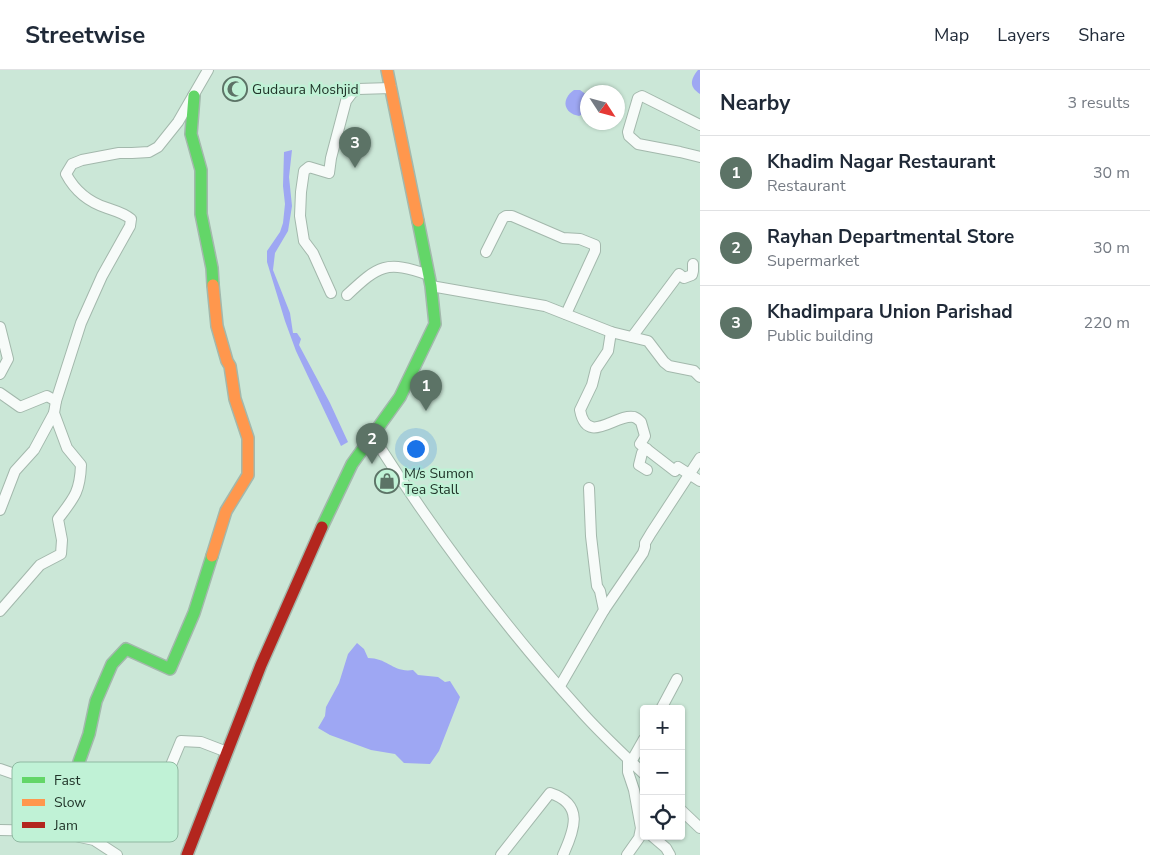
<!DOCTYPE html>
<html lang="en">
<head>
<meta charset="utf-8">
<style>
  body { margin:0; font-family:"Nunito Sans",sans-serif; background:#f2f2f3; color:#1f2937 }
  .controls { position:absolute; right:15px; bottom:15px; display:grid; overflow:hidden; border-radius:5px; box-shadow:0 1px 4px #0004 }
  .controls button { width:45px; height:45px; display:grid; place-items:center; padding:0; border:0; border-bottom:1px solid #e0e1e3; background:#fff; color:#1f2937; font:25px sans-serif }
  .compass { position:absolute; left:580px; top:15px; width:45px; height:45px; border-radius:50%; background:#fff; box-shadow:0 1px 4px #0004; rotate:126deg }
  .you { position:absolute; left:415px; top:378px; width:18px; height:18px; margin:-12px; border:4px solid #fff; border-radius:50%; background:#1a73e8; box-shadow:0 0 0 8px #1a73e833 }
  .badge { display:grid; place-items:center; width:32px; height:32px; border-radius:50%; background:#5c7366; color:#fff; font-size:16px; font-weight:700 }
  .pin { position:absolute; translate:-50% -41px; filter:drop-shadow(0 1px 2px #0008) }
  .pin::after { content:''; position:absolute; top:26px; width:18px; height:15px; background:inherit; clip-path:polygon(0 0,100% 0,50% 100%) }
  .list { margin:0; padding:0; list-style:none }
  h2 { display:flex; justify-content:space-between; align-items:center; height:65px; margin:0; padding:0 20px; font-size:21px }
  h2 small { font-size:16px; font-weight:400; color:#747a83 }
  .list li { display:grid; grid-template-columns:32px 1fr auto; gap:15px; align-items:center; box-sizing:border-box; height:75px; padding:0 20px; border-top:1px solid #e0e1e3 }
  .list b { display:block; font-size:19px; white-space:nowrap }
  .list p { margin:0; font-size:16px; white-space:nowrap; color:#747a83 }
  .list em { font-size:16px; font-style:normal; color:#747a83 }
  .icon { flex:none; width:28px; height:28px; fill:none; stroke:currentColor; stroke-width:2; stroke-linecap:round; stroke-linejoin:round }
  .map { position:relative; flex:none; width:700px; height:785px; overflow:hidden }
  header { display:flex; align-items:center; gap:30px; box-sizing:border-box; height:70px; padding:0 25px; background:#fff; border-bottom:1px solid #e0e1e3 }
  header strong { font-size:24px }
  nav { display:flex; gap:28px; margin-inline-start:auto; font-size:18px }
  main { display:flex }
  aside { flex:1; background:#fff }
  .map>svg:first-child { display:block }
  .water { fill:#9ea7f3 }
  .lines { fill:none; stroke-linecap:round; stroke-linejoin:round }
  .street-casing { stroke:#a3b8ac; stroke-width:12 }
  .fast-casing { stroke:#a3b8ac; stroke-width:14 }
  .slow-casing { stroke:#a3b8ac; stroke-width:14 }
  .jam-casing { stroke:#a3b8ac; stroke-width:14 }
  .street { stroke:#f7fbf9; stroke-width:10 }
  .fast { stroke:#63d668; stroke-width:11 }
  .slow { stroke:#ff974d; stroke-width:11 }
  .jam { stroke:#b3261e; stroke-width:11 }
  .labels { text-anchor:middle; stroke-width:5; stroke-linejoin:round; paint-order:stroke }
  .poi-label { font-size:14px; fill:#203429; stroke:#c0f2d6; text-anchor:start }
  .key { fill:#c0f2d6; stroke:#90b9a2; stroke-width:1 }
  .key-label { font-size:14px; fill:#203429 }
</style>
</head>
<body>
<header>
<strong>Streetwise</strong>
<nav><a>Map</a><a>Layers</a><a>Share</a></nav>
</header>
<main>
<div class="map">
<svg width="700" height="785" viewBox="0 0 700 785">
  <rect width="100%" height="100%" fill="#cbe7d7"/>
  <!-- water -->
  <g class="water">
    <path d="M698 0H700V24C689 17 690 10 698 0Z"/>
    <path d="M574 20H580L587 25V42L579 46C563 43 561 29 574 20Z"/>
    <polygon points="292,80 289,107 292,136 288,161 275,183 273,200 290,243 293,263 297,263 301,269 299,275 330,333 348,372 341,376 296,281 285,251 267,192 267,181 280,162 283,153 285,134 283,116 284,82"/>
    <path d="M357 573 364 579 368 588C388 588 393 603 413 600L418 605 438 607 445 612 450 611 460 627 439 681 430 694 404 693 395 684 371 680 330 665 318 658 325 646 326 637 339 613 348 584Z"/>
  </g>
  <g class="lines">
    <defs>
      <g id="street">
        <polyline points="700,55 642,26 638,28 628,62 629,66 638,74 680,82 700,87"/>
        <polyline points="486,182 503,148 506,146 512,146 563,168 580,169 595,175 595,181 566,244"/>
        <polyline points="431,216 545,236 611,262 648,271 664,292 669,296 694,301 700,307"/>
        <polyline points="331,223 313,183 304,171 300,146 301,122 304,101 309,97 329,103 331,88 346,31 352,23 358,19 391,18"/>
        <path d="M347 225C379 195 386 190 429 205"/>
        <polyline points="0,257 8,289 0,304"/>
        <path d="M611 262 608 281 596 299 592 315 580 340C587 377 616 343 634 347 637 348 639 350 641 352L645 366 640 374 675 401 678 397 700 411"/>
        <polyline points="632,267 679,204 684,208 692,205 693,201 693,194"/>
        <polyline points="0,323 20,337 47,326 56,331"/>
        <path d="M372 365C434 462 502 554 579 639 599 662 622 683 644 704"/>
        <polyline points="647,400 639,395 642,383 647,379"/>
        <polyline points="0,440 15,401 34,380 54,343"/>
        <polyline points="604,540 643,483 645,477 645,473 651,463 700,388"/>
        <path d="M0 541 40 495 61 484 62 470 58 449C74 428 80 422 81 395L67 378 54 343 56 331 81 253 102 206 130 156 131 149C124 143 116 141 107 138 88 132 75 121 66 104L72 94 82 90 119 83H132L149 82 158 77 178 52 208 0"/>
        <polyline points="560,616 604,540 600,521 597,516 595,500 591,466 589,418"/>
        <polyline points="661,639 677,609"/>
        <polyline points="631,692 644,669"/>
        <polyline points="0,699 46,715 145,758 181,671 201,672 227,682"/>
        <polyline points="681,740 700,758"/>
        <polyline points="0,760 52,761 94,770 117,785"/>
        <polyline points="652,766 666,778 670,785"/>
        <path d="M501 785 550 723C584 734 575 759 563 785"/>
        <polyline points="627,785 639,768 641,758 634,720 628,702 628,689"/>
      </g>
      <g id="fast">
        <polyline points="194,26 191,64 201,100 201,144 212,198 213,215"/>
        <polyline points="322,457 352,394 400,327 435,254 431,216 418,151"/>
        <polyline points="71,727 79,692 89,664 96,631 112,594 126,579 170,599 194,543 212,486"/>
      </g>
      <g id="slow">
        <polyline points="387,0 418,151"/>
        <polyline points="212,486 226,441 248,405 248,368 235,329 230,296 227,291 217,256 213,215"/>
      </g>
      <polyline id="jam" points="187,785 261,595 322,457"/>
    </defs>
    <!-- street casing -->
    <use href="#street" class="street-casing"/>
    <!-- fast casing -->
    <use href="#fast" class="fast-casing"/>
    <!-- slow casing -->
    <use href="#slow" class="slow-casing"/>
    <!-- jam casing -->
    <use href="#jam" class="jam-casing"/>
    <!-- street -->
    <use href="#street" class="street"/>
    <!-- fast -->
    <use href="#fast" class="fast"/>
    <!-- slow -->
    <use href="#slow" class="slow"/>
    <!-- jam -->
    <use href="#jam" class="jam"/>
  </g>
  <!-- icons -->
  <defs>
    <symbol id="mosque-ring" viewBox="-11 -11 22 22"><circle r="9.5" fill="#c0f2d6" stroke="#5c7366" stroke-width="1.5"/><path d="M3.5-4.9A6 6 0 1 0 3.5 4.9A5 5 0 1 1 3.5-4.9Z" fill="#5c7366"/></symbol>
    <symbol id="shop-ring" viewBox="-11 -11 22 22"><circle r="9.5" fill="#c0f2d6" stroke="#5c7366" stroke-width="1.5"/><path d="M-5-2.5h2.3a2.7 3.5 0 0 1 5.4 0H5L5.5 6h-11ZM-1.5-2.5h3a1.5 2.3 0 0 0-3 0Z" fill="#5c7366"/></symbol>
  </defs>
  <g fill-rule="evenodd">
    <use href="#mosque-ring" x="221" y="5" width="28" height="28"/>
    <use href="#shop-ring" x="373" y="397" width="28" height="28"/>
  </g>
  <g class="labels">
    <!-- poi labels -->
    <g class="poi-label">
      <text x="252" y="24">Gudaura Moshjid</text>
      <text x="404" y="408">M/s Sumon<tspan x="404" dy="16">Tea Stall</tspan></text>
    </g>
  </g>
  <!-- legend -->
  <rect x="12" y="692" width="166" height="80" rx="8" class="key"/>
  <rect x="22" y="707" width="23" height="6" fill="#63d668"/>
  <rect x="22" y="729" width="23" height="7" fill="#ff974d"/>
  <rect x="22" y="752" width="23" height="6" fill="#b3261e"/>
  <g class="key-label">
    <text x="54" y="715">Fast</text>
    <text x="54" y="737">Slow</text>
    <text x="54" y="760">Jam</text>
  </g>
</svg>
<div class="controls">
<button>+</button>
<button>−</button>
<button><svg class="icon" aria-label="locate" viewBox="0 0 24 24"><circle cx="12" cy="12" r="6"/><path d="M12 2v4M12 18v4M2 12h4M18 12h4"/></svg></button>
</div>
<svg class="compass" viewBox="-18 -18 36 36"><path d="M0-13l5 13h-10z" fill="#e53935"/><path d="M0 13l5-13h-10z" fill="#747a83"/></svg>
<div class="you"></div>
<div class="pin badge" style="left:426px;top:341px">1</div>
<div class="pin badge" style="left:372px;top:394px">2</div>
<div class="pin badge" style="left:355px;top:98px">3</div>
</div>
<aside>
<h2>Nearby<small>3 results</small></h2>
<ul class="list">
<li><span class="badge">1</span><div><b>Khadim Nagar Restaurant</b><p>Restaurant</p></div><em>30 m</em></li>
<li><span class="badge">2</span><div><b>Rayhan Departmental Store</b><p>Supermarket</p></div><em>30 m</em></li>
<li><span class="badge">3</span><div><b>Khadimpara Union Parishad</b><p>Public building</p></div><em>220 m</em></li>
</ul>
</aside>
</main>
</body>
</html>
